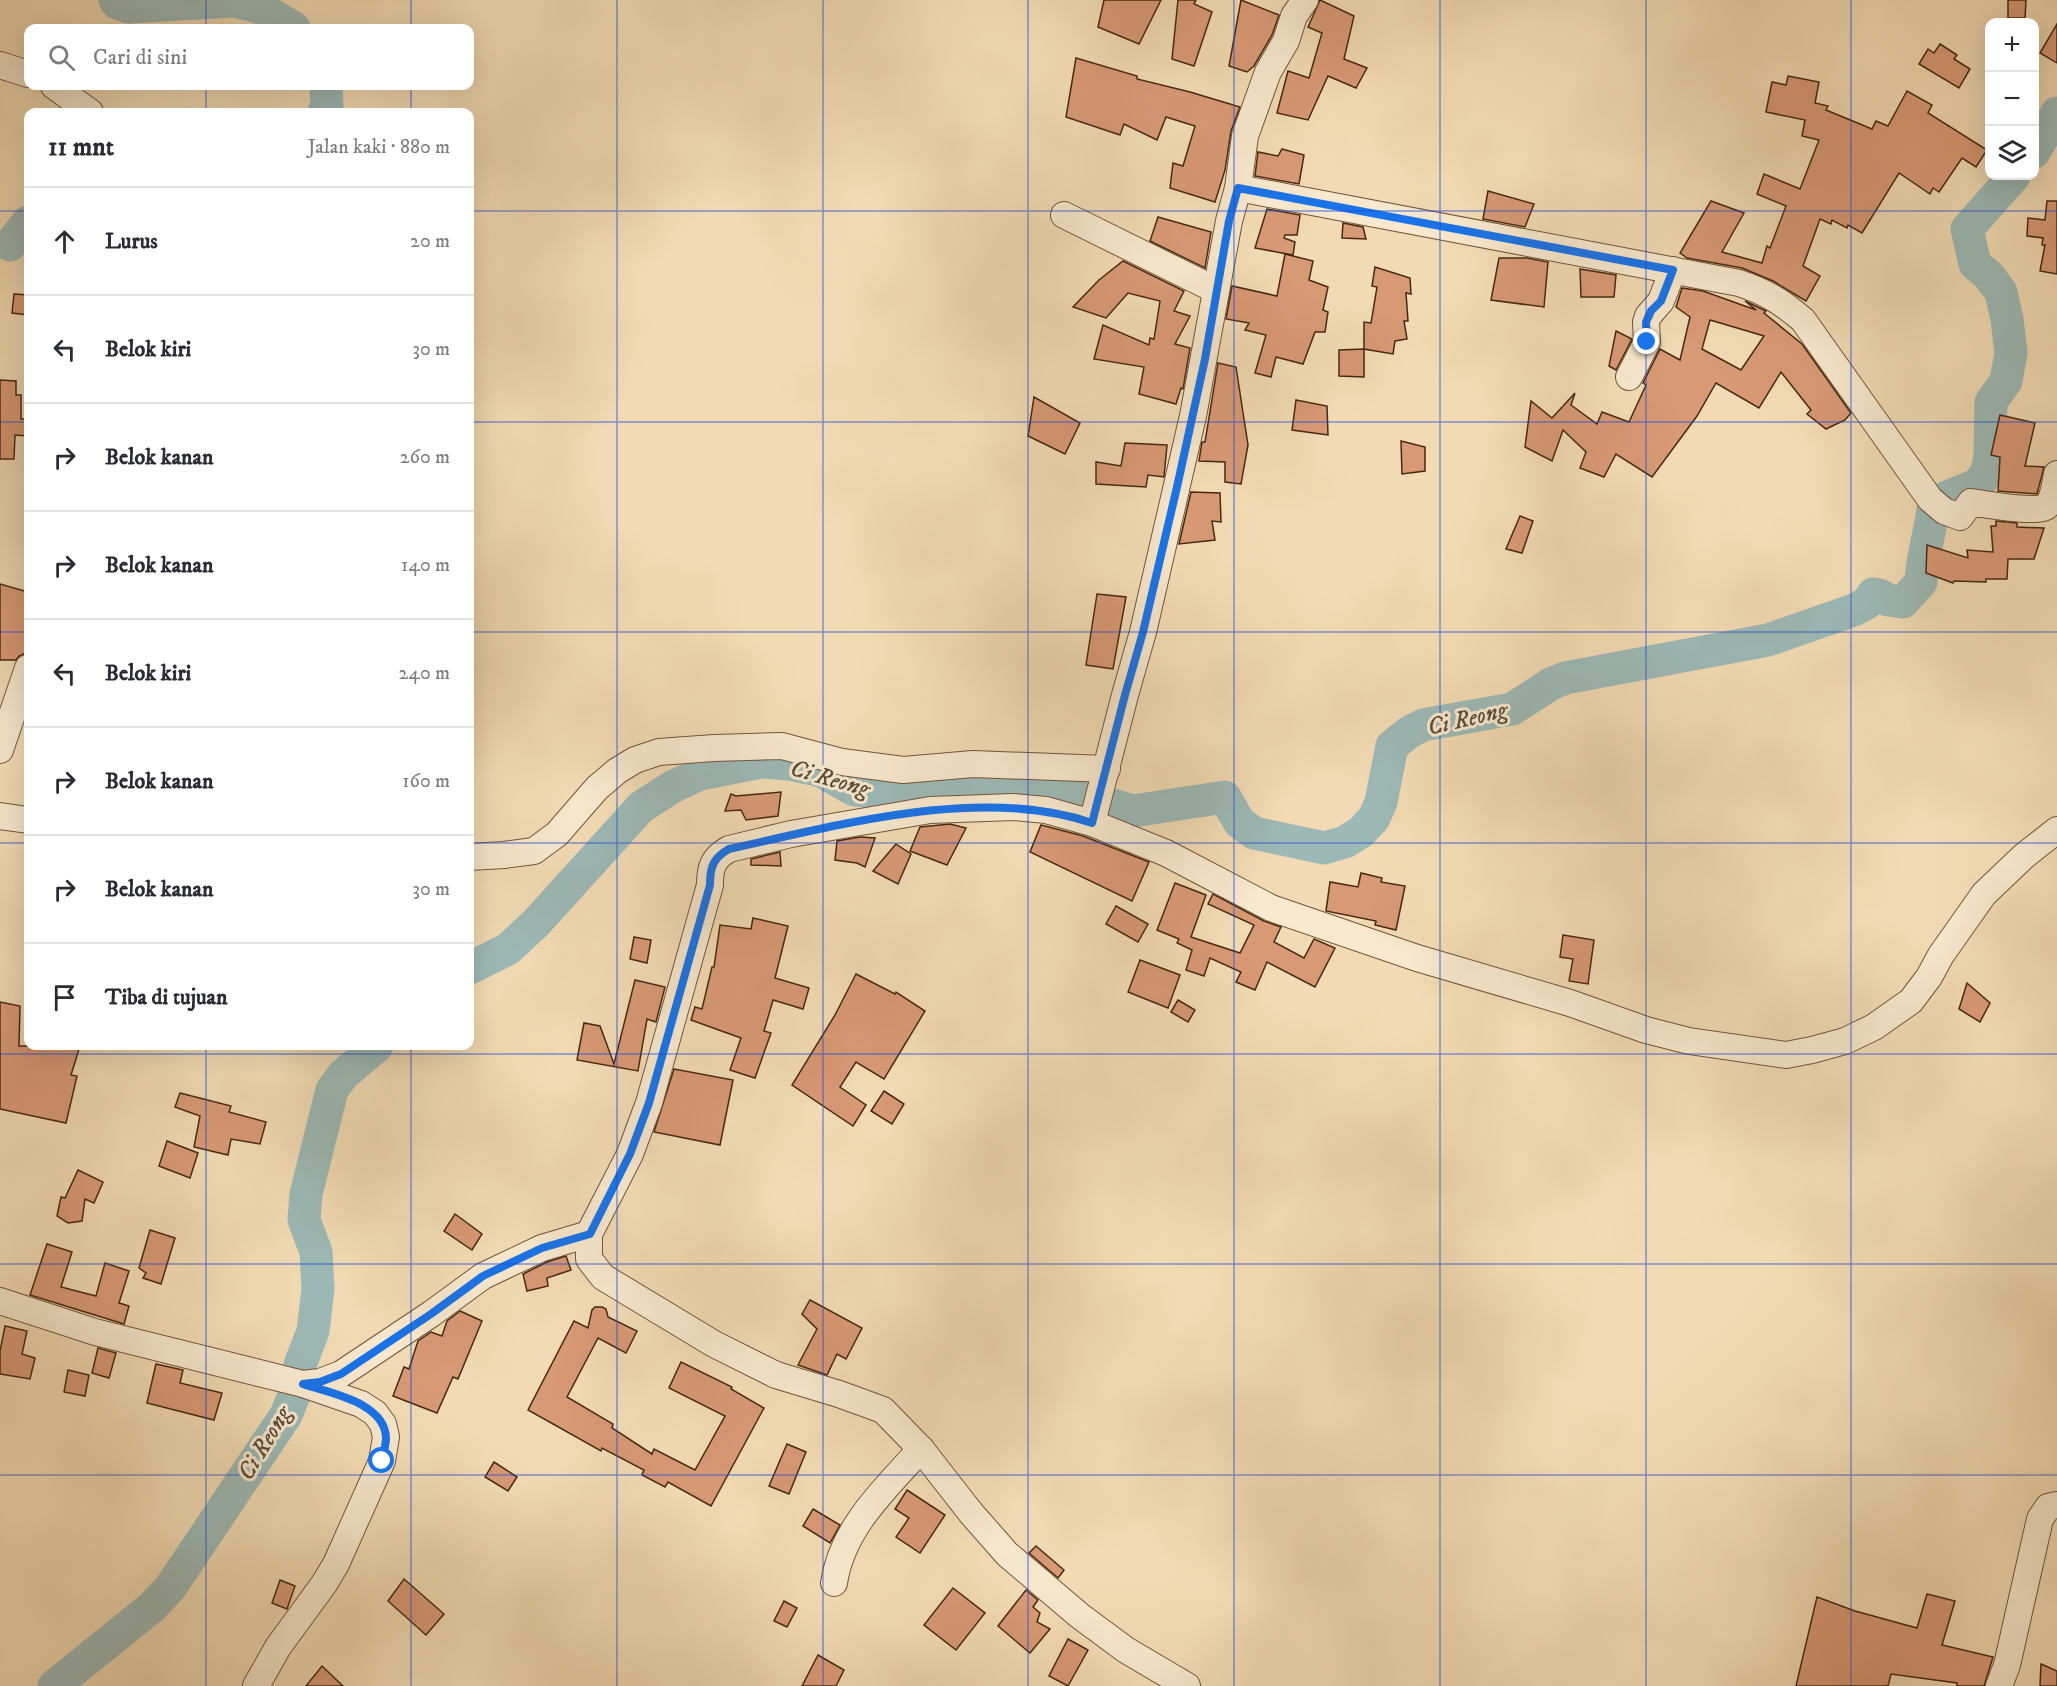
<!DOCTYPE html>
<html lang="id">
<head>
<meta charset="utf-8">
<style>
  body { margin:0; font-family:"IM FELL DW Pica",serif; background:#f2f2f3; color:#2b2b33 }
  .controls { position:absolute; right:18px; top:18px; display:grid; overflow:hidden; border-radius:12px; box-shadow:0 6px 24px #0002 }
  .controls button { width:54px; height:54px; display:grid; place-items:center; padding:0; border:0; border-bottom:2px solid #e1e1e2; background:#fff; color:#2b2b33; font:30px sans-serif }
  .stop { position:absolute; width:18px; height:18px; margin:-14px; border:4px solid #1a73e8; border-radius:50%; background:#fff }
  .stop.end { background:#1a73e8; border-color:#fff; box-shadow:0 2px 6px #0008 }
  .list { margin:0; padding:0; list-style:none }
  h2 { display:flex; justify-content:space-between; align-items:center; height:78px; margin:0; padding:0 24px; font-size:26px }
  h2 small { font-size:20px; font-weight:400; color:#7c7c81 }
  .list li { display:grid; grid-template-columns:39px 1fr auto; gap:18px; align-items:center; box-sizing:border-box; height:108px; padding:0 24px; border-top:2px solid #e1e1e2 }
  .list b { display:block; font-size:22px; white-space:nowrap }
  .list em { font-size:20px; font-style:normal; color:#7c7c81 }
  .icon { flex:none; width:33px; height:33px; fill:none; stroke:currentColor; stroke-width:2; stroke-linecap:round; stroke-linejoin:round }
  .map { position:relative; flex:none; width:2057px; height:1686px; overflow:hidden }
  .search { position:absolute; background:#fff; box-shadow:0 6px 24px #0002; left:24px; top:24px; width:450px; height:66px; display:flex; align-items:center; gap:15px; box-sizing:border-box; padding:0 21px; border-radius:12px; color:#7c7c81; font-size:22px }
  .panel { position:absolute; background:#fff; box-shadow:0 6px 24px #0002; left:24px; top:108px; width:450px; height:942px; border-radius:12px }
  .map>svg:first-child { display:block }
  .lines { fill:none; stroke-linecap:round; stroke-linejoin:round }
  .river { stroke:#9db9b6; stroke-width:33 }
  .building { fill:#d89975; stroke:#472811; stroke-width:1.5; fill-rule:evenodd }
  .minor-casing { stroke:#72553a; stroke-width:28 }
  .minor { stroke:#f7e8ce; stroke-width:26 }
  .route { stroke:#1a73e8; stroke-width:8 }
  .grid { fill:none; stroke:#1d4ed8; stroke-width:1.5; stroke-opacity:0.55 }
  .labels { text-anchor:middle; stroke-width:6; stroke-linejoin:round; paint-order:stroke }
  .water-label { font-size:24px; font-style:italic; fill:#5c4c3a; stroke:#f7e8ce }
</style>
</head>
<body>
<div class="map">
<svg width="2057" height="1686" viewBox="0 0 2057 1686">
  <rect width="100%" height="100%" fill="#f2dbb4"/>
  <filter id="stains"><feTurbulence type="fractalNoise" baseFrequency=".00333" numOctaves="4"/><feColorMatrix values="0 0 0 0 .2 0 0 0 0 .09 0 0 0 0 .02 0 0 0 .5 -.17"/></filter>
  <radialGradient id="worn" r=".72"><stop offset=".6" stop-color="#630" stop-opacity="0"/><stop offset="1" stop-color="#630" stop-opacity=".3"/></radialGradient>
  <g class="lines">
    <!-- river -->
    <g class="river">
      <polyline points="115,0 117,3 128,7 234,1 259,7 294,28"/>
      <polyline points="324,112 327,106 326,86"/>
      <polyline points="2034,152 2057,113"/>
      <polyline points="10,245 28,222"/>
      <path d="M470 968 508 949 536 923 641 807 674 786 700 774 761 762 789 764 821 771 854 790 913 795 964 781 1009 780 1037 782 1133 811 1225 797 1239 822 1254 833 1324 848 1345 842 1361 832 1374 818 1381 802 1392 746 1408 733 1423 725 1512 709 1551 684 1565 678 1768 640 1854 610 1867 603 1873 594 1879 595 1888 600 1903 602 1921 582C1922 557 1930 534 1933 509L1942 499 1979 484 1987 471 1990 456 1991 402 2006 381 2011 353 2007 319 2001 292 1989 276 1975 264 1967 229 2014 176"/>
      <polyline points="54,1686 152,1607 170,1588 286,1415 294,1395 300,1365 313,1331 318,1289 316,1252 304,1220 306,1194 332,1090 343,1075 377,1046"/>
    </g>
  </g>
  <!-- building -->
  <g class="building">
    <polygon points="1104,0 1161,0 1139,44 1098,27"/>
    <polygon points="1178,0 1196,0 1194,4 1212,12 1194,66 1172,59"/>
    <polygon points="1241,0 1279,15 1272,35 1254,66 1247,72 1229,66"/>
    <polygon points="1320,0 1354,16 1344,59 1367,68 1356,88 1328,76 1308,120 1277,113 1288,71 1309,78 1322,33 1308,27"/>
    <polygon points="2008,0 2026,0 2025,18 2008,18"/>
    <polygon points="2057,24 2057,63 2040,53"/>
    <polygon points="1940,44 1957,55 1954,59 1970,69 1959,88 1919,64 1928,49 1934,53"/>
    <polygon points="1076,58 1137,76 1137,79 1190,92 1240,107 1231,131 1225,170 1215,202 1170,188 1173,163 1183,166 1195,126 1166,117 1157,140 1124,124 1120,135 1066,117"/>
    <polygon points="1788,76 1819,82 1815,103 1828,106 1826,110 1872,129 1876,121 1888,126 1907,91 1932,105 1928,113 1987,150 1976,167 1962,158 1939,192 1933,188 1930,194 1899,173 1862,233 1848,225 1847,228 1832,220 1831,224 1820,219 1803,266 1820,276 1806,301 1773,281 1754,273 1742,268 1687,258 1680,253 1711,201 1744,213 1722,252 1762,263 1767,246 1770,248 1786,206 1757,194 1764,174 1800,189 1819,140 1802,136 1805,120 1766,112 1772,82 1786,85"/>
    <polygon points="1282,149 1304,155 1299,184 1255,176 1258,152 1278,156"/>
    <polygon points="1488,191 1534,204 1525,227 1483,219"/>
    <polygon points="2047,201 2057,201 2057,274 2040,271 2045,245 2042,245 2043,238 2027,236 2028,218 2045,220"/>
    <polygon points="1267,209 1300,215 1297,235 1285,235 1284,238 1295,242 1293,255 1255,248"/>
    <polygon points="1158,217 1211,232 1205,268 1150,241"/>
    <polygon points="1343,223 1363,227 1366,239 1342,238"/>
    <polygon points="1285,254 1313,261 1309,280 1328,287 1323,310 1328,312 1325,332 1315,332 1303,364 1276,357 1271,377 1255,373 1266,335 1245,330 1249,323 1226,319 1232,286 1277,296"/>
    <polygon points="1499,258 1527,258 1548,262 1544,307 1491,300"/>
    <polygon points="1123,261 1184,291 1174,311 1190,316 1175,344 1190,348 1183,389 1181,388 1176,404 1139,394 1144,367 1094,359 1103,325 1149,345 1150,338 1154,339 1160,301 1128,293 1106,318 1073,307 1099,280"/>
    <polygon points="1375,267 1410,278 1411,294 1406,293 1408,321 1404,321 1407,339 1395,341 1393,354 1364,349 1364,322 1371,323 1377,287 1372,286"/>
    <polygon points="1580,269 1616,275 1614,297 1581,297"/>
    <path d="M1682 288 1703 291 1756 310 1745 301 1766 311 1764 313 1802 344 1851 413 1845 420 1826 429 1807 414 1811 410 1781 372 1759 408 1716 383 1697 416 1652 477 1616 454 1604 477 1580 468 1586 452 1563 430 1552 461 1525 447 1531 401 1552 418 1575 393 1571 405 1597 424 1602 412 1629 422 1646 385 1643 383 1660 349 1680 360 1690 317 1676 307ZM1710 320 1764 336 1741 370 1702 349Z"/>
    <polygon points="14,294 28,295 28,315 12,313"/>
    <polygon points="1616,331 1632,339 1616,370 1609,366"/>
    <polygon points="1364,349 1364,377 1339,376 1339,350"/>
    <polygon points="1218,363 1236,367 1248,445 1241,484 1225,482 1225,462 1199,461 1202,442 1205,442"/>
    <polygon points="0,380 16,381 16,395 21,395 21,419 28,419 28,436 15,435 14,459 0,459"/>
    <polygon points="1034,397 1080,423 1065,454 1028,436"/>
    <polygon points="1296,400 1327,406 1328,435 1292,430"/>
    <polygon points="2000,415 2035,423 2025,466 2044,467 2037,494 1998,491 2000,457 1991,455"/>
    <polygon points="1401,441 1425,447 1425,471 1402,474"/>
    <polygon points="1125,443 1167,445 1164,477 1148,475 1146,487 1096,484 1096,462 1121,466"/>
    <polygon points="1191,492 1220,493 1221,522 1212,521 1215,540 1179,544"/>
    <polygon points="1520,516 1533,521 1522,553 1506,549"/>
    <polygon points="1996,521 2017,523 2017,527 2044,528 2034,559 2008,559 2007,579 1986,579 1986,582 1954,581 1953,583 1926,573 1927,545 1968,558 1967,550 1993,552 1991,526 1996,526"/>
    <polygon points="0,584 28,592 28,645 26,653 19,656 16,660 0,660"/>
    <polygon points="1097,594 1126,597 1113,669 1086,665"/>
    <polygon points="781,792 778,816 746,820 741,810 725,811 731,794 736,796"/>
    <polygon points="950,824 966,828 947,865 910,851 920,827"/>
    <polygon points="1041,825 1083,836 1149,862 1132,901 1030,852"/>
    <polygon points="860,837 875,838 865,867 857,863 835,860 837,841"/>
    <polygon points="896,844 911,854 898,884 873,871"/>
    <polygon points="780,852 781,866 751,865 751,859"/>
    <polygon points="1361,873 1382,878 1381,882 1405,886 1396,930 1375,925 1376,921 1326,911 1330,882 1358,887"/>
    <polygon points="1175,883 1206,895 1191,937 1240,953 1254,925 1208,904 1213,894 1264,921 1281,927 1274,942 1304,958 1314,939 1335,948 1315,987 1267,962 1255,990 1236,982 1241,972 1210,958 1204,976 1186,970 1192,950 1177,943 1179,939 1157,930"/>
    <polygon points="1116,906 1148,924 1138,942 1106,924"/>
    <polygon points="753,918 788,926 775,978 809,988 803,1009 773,1000 764,1031 771,1033 755,1078 730,1070 741,1038 691,1020 695,1007 702,1009 712,967 714,967 720,925 751,929"/>
    <polygon points="1563,935 1594,940 1588,984 1569,981 1573,959 1560,957"/>
    <polygon points="634,937 651,940 647,963 630,959"/>
    <polygon points="1140,960 1180,975 1168,1008 1128,992"/>
    <polygon points="856,974 895,994 896,992 925,1011 884,1079 856,1062 840,1087 866,1105 853,1126 792,1085 835,1015"/>
    <polygon points="635,980 665,987 656,1022 647,1019 638,1071 577,1060 584,1023 600,1026 614,1064"/>
    <polygon points="1967,983 1990,1003 1980,1022 1959,1009"/>
    <polygon points="1178,1000 1195,1010 1188,1022 1171,1012"/>
    <polygon points="0,1002 20,1006 19,1046 80,1046 71,1075 77,1076 66,1123 0,1109"/>
    <polygon points="674,1069 733,1080 720,1145 654,1132"/>
    <polygon points="884,1091 904,1104 892,1124 871,1111"/>
    <polygon points="180,1093 231,1106 229,1112 266,1122 260,1144 231,1139 228,1155 194,1147 200,1116 175,1107"/>
    <polygon points="167,1141 198,1153 190,1178 159,1166"/>
    <polygon points="78,1170 103,1182 94,1203 85,1199 82,1221 68,1223 57,1216 61,1197 65,1198"/>
    <polygon points="455,1214 482,1234 472,1250 444,1231"/>
    <polygon points="150,1230 175,1238 161,1284 143,1278 146,1273 139,1268"/>
    <polygon points="47,1244 72,1252 61,1287 96,1296 105,1263 129,1271 119,1303 129,1306 124,1324 30,1295"/>
    <polygon points="566,1256 571,1270 547,1278 548,1286 527,1291 523,1274 547,1262"/>
    <polygon points="810,1300 862,1328 846,1359 837,1354 827,1375 798,1365 817,1329 802,1314"/>
    <polygon points="595,1307 602,1307 606,1309 608,1317 637,1331 626,1353 598,1338 567,1397 613,1424 612,1428 652,1454 654,1449 695,1470 725,1416 669,1388 681,1362 732,1387 731,1389 764,1408 711,1506 668,1482 665,1487 642,1475 644,1470 602,1448 601,1451 528,1410 574,1321 588,1328 592,1310"/>
    <polygon points="460,1311 482,1321 458,1379 453,1377 437,1413 393,1396 404,1367 409,1369 418,1341 431,1332 442,1336 447,1321"/>
    <polygon points="5,1326 27,1331 22,1354 35,1358 30,1379 0,1374 0,1351"/>
    <polygon points="98,1348 116,1353 109,1378 92,1373"/>
    <polygon points="156,1364 183,1370 180,1383 222,1393 214,1420 147,1403"/>
    <polygon points="68,1370 89,1375 85,1396 64,1392"/>
    <polygon points="787,1444 806,1452 789,1494 769,1486"/>
    <polygon points="494,1462 517,1477 508,1491 485,1477"/>
    <polygon points="907,1490 945,1515 920,1553 896,1537 909,1518 895,1509"/>
    <polygon points="813,1509 840,1525 830,1543 803,1526"/>
    <polygon points="1036,1546 1064,1570 1058,1578 1029,1553"/>
    <polygon points="404,1579 444,1614 426,1635 388,1601"/>
    <polygon points="280,1580 295,1586 287,1609 272,1603"/>
    <polygon points="953,1588 985,1613 956,1650 924,1625"/>
    <polygon points="1026,1590 1038,1600 1033,1607 1040,1613 1037,1622 1050,1629 1030,1653 998,1626"/>
    <polygon points="1927,1594 1955,1601 1942,1645 1993,1657 1984,1686 1957,1686 1957,1683 1891,1674 1888,1686 1796,1686 1817,1597 1855,1611 1917,1628"/>
    <polygon points="784,1601 797,1608 787,1627 774,1621"/>
    <polygon points="1068,1639 1088,1650 1068,1686 1049,1676"/>
    <polygon points="818,1655 844,1670 836,1686 802,1686"/>
    <polygon points="2041,1664 2057,1671 2057,1686 2040,1686"/>
    <polygon points="322,1666 343,1686 306,1686"/>
  </g>
  <g class="lines">
    <defs>
      <g id="minor">
        <polyline points="0,65 28,74"/>
        <polyline points="54,86 90,112"/>
        <path d="M1238 188 1739 283C1766 292 1782 302 1803 320L1930 499 1944 511 1960 517 1971 502C1984 504 2039 514 2047 506 2054 498 2055 484 2057 474"/>
        <polyline points="1064,215 1216,290"/>
        <polyline points="1629,377 1647,342 1646,322 1648,316 1661,301 1673,270"/>
        <polyline points="0,750 28,668"/>
        <polyline points="0,816 28,820"/>
        <polyline points="1092,823 1125,695 1143,632 1193,416 1229,221 1238,188 1245,136 1268,72 1286,41 1294,16 1305,0"/>
        <polyline points="470,857 504,855 534,851 557,834 597,788 617,771 635,760 659,752 714,748 782,746 842,762 903,770 973,764 1107,769"/>
        <polyline points="0,1301 95,1332 303,1384 361,1404 375,1413 383,1424 386,1437 382,1461 336,1564 324,1584 278,1647 256,1686"/>
        <polyline points="303,1384 320,1382 341,1374 431,1314 483,1276 542,1248 589,1234"/>
        <path d="M834 1583C842 1528 885 1489 921 1449"/>
        <path d="M1187 1686 1126 1650 1080 1616 1007 1554 971 1513 921 1449 883 1410 839 1394 776 1375 714 1344 603 1277 589 1259V1234L630 1154 649 1103 710 885C710 867 713 858 729 849L791 834 930 810 1014 807 1046 810 1092 823 1166 853 1271 908 1417 958 1570 1003 1646 1030 1689 1041 1786 1055 1812 1050 1845 1041 1874 1027 1911 1001 1929 977 1941 955 1984 894 2024 856 2057 830"/>
        <polyline points="1999,1686 2007,1665 2040,1519 2048,1507 2057,1505"/>
      </g>
    </defs>
    <!-- minor casing -->
    <use href="#minor" class="minor-casing"/>
    <!-- minor -->
    <use href="#minor" class="minor"/>
  </g>
  <g class="lines">
    <!-- route -->
    <path class="route" d="M382 1461C383 1454 386 1445 386 1438 385 1402 329 1393 303 1384L320 1382 341 1374 431 1314 483 1276 542 1248 590 1234 630 1154 649 1103 710 885C710 867 713 858 729 849 840 825 982 785 1092 823L1125 695 1143 632 1177 487 1205 359 1229 221 1238 188 1673 270 1661 301 1651 311 1646 322 1647 342"/>
  </g>
  <!-- grid -->
  <path class="grid" d="M206 0V28M411 0V28M617 0V1686M823 0V1686M1028 0V1686M1234 0V1686M1440 0V1686M1646 0V1686M1851 0V1686M206 86V112M411 86V112M0 211H28M470 211H2057M0 422H28M470 422H2057M0 632H28M470 632H2057M0 843H28M470 843H2057M206 1046V1686M411 1046V1686M0 1054H2057M0 1264H2057M0 1475H2057"/>
  <g class="labels">
    <!-- water labels -->
    <g class="water-label">
      <text transform="translate(1467 718) rotate(-13)" y="8">Ci Reong</text>
      <text transform="translate(830 778) rotate(16)" y="8">Ci Reong</text>
      <text transform="translate(264 1443) rotate(-59)" y="8">Ci Reong</text>
    </g>
  </g>
  <rect width="100%" height="100%" filter="url(#stains)"/>
  <rect width="100%" height="100%" fill="url(#worn)"/>
</svg>
<div class="controls">
<button>+</button>
<button>−</button>
<button><svg class="icon" aria-label="layers" viewBox="0 0 24 24"><path d="M12 4l9 5-9 5-9-5zM3 14l9 5 9-5"/></svg></button>
</div>
<div class="stop" style="left:382px;top:1461px"></div>
<div class="stop end" style="left:1647px;top:342px"></div>
<div class="search"><svg class="icon" aria-label="search" viewBox="0 0 24 24"><circle cx="10" cy="10" r="6"/><path d="M15 15l6 6"/></svg>Cari di sini</div>
<section class="panel">
<h2>11 mnt<small>Jalan kaki · 880 m</small></h2>
<ul class="list">
<li><svg class="icon" aria-label="ahead" viewBox="0 0 24 24"><path d="M12 20V5M6 11l6-6 6 6"/></svg><div><b>Lurus</b></div><em>20 m</em></li>
<li><svg class="icon" aria-label="left" viewBox="0 0 24 24"><path d="M17 20v-9H6M10 6l-5 5 5 5"/></svg><div><b>Belok kiri</b></div><em>30 m</em></li>
<li><svg class="icon" aria-label="right" viewBox="0 0 24 24"><path d="M7 20v-9h11M14 6l5 5-5 5"/></svg><div><b>Belok kanan</b></div><em>260 m</em></li>
<li><svg class="icon" aria-label="right" viewBox="0 0 24 24"><path d="M7 20v-9h11M14 6l5 5-5 5"/></svg><div><b>Belok kanan</b></div><em>140 m</em></li>
<li><svg class="icon" aria-label="left" viewBox="0 0 24 24"><path d="M17 20v-9H6M10 6l-5 5 5 5"/></svg><div><b>Belok kiri</b></div><em>240 m</em></li>
<li><svg class="icon" aria-label="right" viewBox="0 0 24 24"><path d="M7 20v-9h11M14 6l5 5-5 5"/></svg><div><b>Belok kanan</b></div><em>160 m</em></li>
<li><svg class="icon" aria-label="right" viewBox="0 0 24 24"><path d="M7 20v-9h11M14 6l5 5-5 5"/></svg><div><b>Belok kanan</b></div><em>30 m</em></li>
<li><svg class="icon" aria-label="arrive" viewBox="0 0 24 24"><path d="M6 21V4h12l-3 4 3 4H6"/></svg><div><b>Tiba di tujuan</b></div></li>
</ul>
</section>
</div>
</body>
</html>
